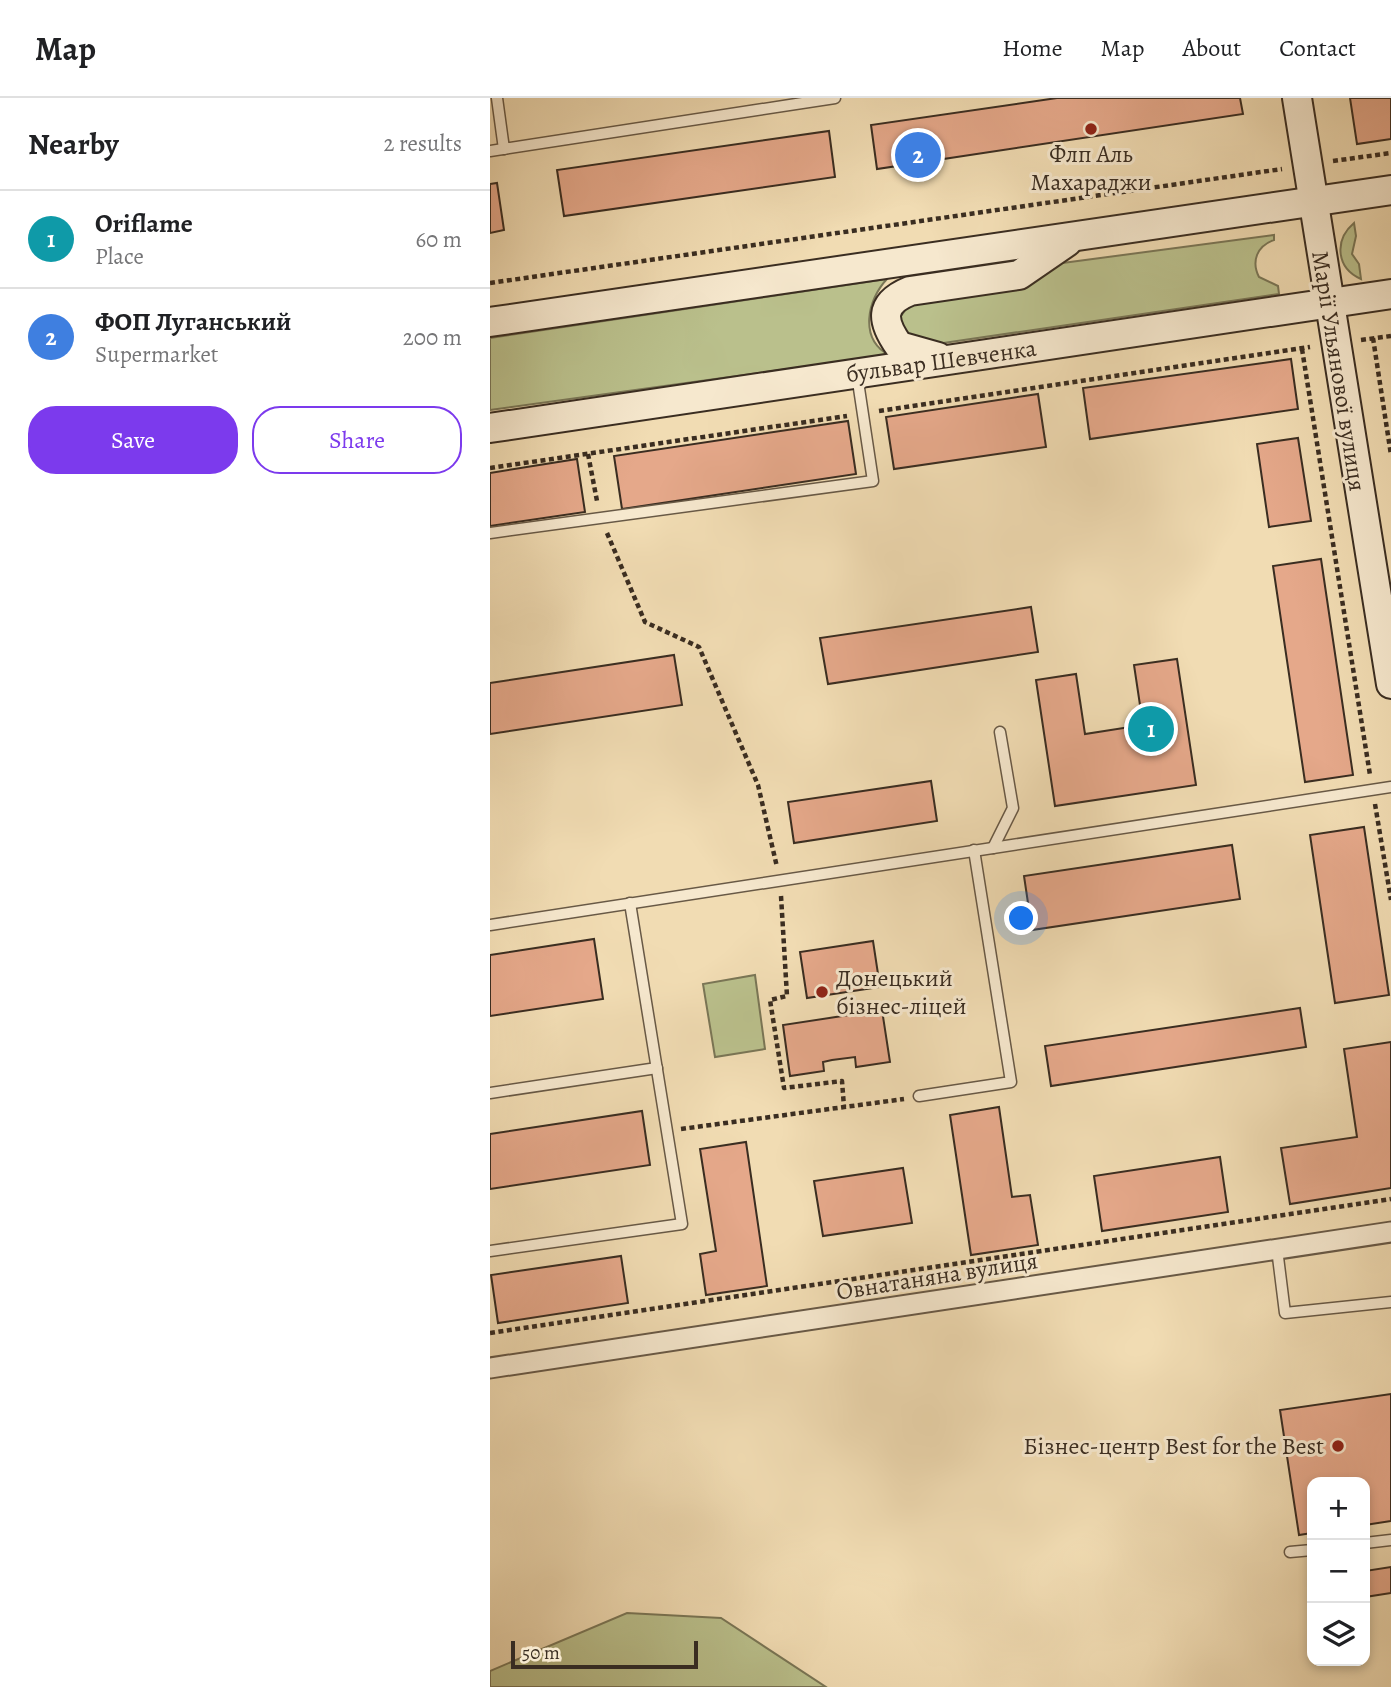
<!DOCTYPE html>
<html lang="en">
<head>
<meta charset="utf-8">
<style>
  body { margin:0; font-family:Alegreya,serif; background:#f6f6f6; color:#202124 }
  .controls { position:absolute; right:21px; bottom:21px; display:grid; overflow:hidden; border-radius:14px; box-shadow:0 4px 10px #0003 }
  .controls button { width:63px; height:63px; display:grid; place-items:center; padding:0; border:0; border-bottom:2px solid #e0e0e0; background:#fff; color:#202124; font:35px sans-serif }
  .scale { position:absolute; left:21px; bottom:18px; width:187px; box-sizing:border-box; padding-left:7px; border:4px solid #3a2d21; border-top:0; font-size:19px; line-height:24px; white-space:nowrap; color:#3a2d21; -webkit-text-stroke:5px #f6e8ce; paint-order:stroke }
  .you { position:absolute; left:532px; top:821px; width:24px; height:24px; margin:-18px; border:5px solid #fff; border-radius:50%; background:#1a73e8; box-shadow:0 0 0 10px #1a73e833 }
  .badge { display:grid; place-items:center; width:46px; height:46px; border-radius:50%; background:#7c3aed; color:#fff; font-size:23px; font-weight:700 }
  .pin { position:absolute; translate:-50% -50%; border:4px solid #fff; box-shadow:0 2px 7px #0006 }
  .list { margin:0; padding:0; list-style:none }
  h2 { display:flex; justify-content:space-between; align-items:center; height:91px; margin:0; padding:0 28px; font-size:30px }
  h2 small { font-size:23px; font-weight:400; color:#757577 }
  .list li { display:grid; grid-template-columns:46px 1fr auto; gap:21px; align-items:center; box-sizing:border-box; height:98px; padding:0 28px; border-top:2px solid #e0e0e0 }
  .list b { display:block; font-size:26px; white-space:nowrap }
  .list p { margin:0; font-size:23px; white-space:nowrap; color:#757577 }
  .list em { font-size:23px; font-style:normal; color:#757577 }
  .actions { display:flex; gap:14px; padding:21px 28px }
  .actions a { flex:1; padding:16px 0; border:2px solid #7c3aed; border-radius:28px; text-align:center; font-size:24px; color:#7c3aed }
  .actions .main { background:#7c3aed; color:#fff }
  .icon { flex:none; width:38px; height:38px; fill:none; stroke:currentColor; stroke-width:2; stroke-linecap:round; stroke-linejoin:round }
  .map { position:relative; flex:none; width:901px; height:1589px; overflow:hidden }
  header { display:flex; align-items:center; gap:42px; box-sizing:border-box; height:98px; padding:0 35px; background:#fff; border-bottom:2px solid #e0e0e0 }
  header strong { font-size:33px }
  nav { display:flex; gap:38px; margin-inline-start:auto; font-size:24px }
  main { display:flex }
  aside { flex:1; background:#fff }
  .map>svg:first-child { display:block }
  .green { fill:#bac08c; stroke:#7a7656; stroke-width:2 }
  .building { fill:#e5a88a; stroke:#3a2d21; stroke-width:2 }
  .lines { fill:none; stroke-linecap:round; stroke-linejoin:round }
  .lane-casing { stroke:#685946; stroke-width:13 }
  .street-casing { stroke:#685946; stroke-width:23 }
  .secondary-casing { stroke:#3a2d21; stroke-width:32 }
  .path { stroke:#3a2d21; stroke-width:4.5; stroke-dasharray:5 3.5; stroke-linecap:butt }
  .lane { stroke:#f6e8ce; stroke-width:10 }
  .street { stroke:#f6e8ce; stroke-width:19 }
  .secondary { stroke:#f6e8ce; stroke-width:28 }
  .poi-dot { fill:#8f2418; stroke:#f6e8ce; stroke-width:2.5 }
  .labels { text-anchor:middle; stroke-width:6; stroke-linejoin:round; paint-order:stroke }
  .poi-label { font-size:24px; fill:#3a2d21; stroke:#f6e8ce }
  .street-label { font-size:24px; fill:#3a2d21; stroke:#f6e8ce }
</style>
</head>
<body>
<header>
<strong>Map</strong>
<nav><a>Home</a><a>Map</a><a>About</a><a>Contact</a></nav>
</header>
<main>
<aside>
<h2>Nearby<small>2 results</small></h2>
<ul class="list">
<li><span class="badge" style="background:#0f9aa8">1</span><div><b>Oriflame</b><p>Place</p></div><em>60 m</em></li>
<li><span class="badge" style="background:#3f7fe0">2</span><div><b>ФОП Луганський</b><p>Supermarket</p></div><em>200 m</em></li>
</ul>
<div class="actions"><a class="main">Save</a><a>Share</a></div>
</aside>
<div class="map">
<svg width="901" height="1589" viewBox="0 0 901 1589">
  <rect width="100%" height="100%" fill="#f1dcb3"/>
  <filter id="stains"><feTurbulence type="fractalNoise" baseFrequency=".00286" numOctaves="4"/><feColorMatrix values="0 0 0 0 .2 0 0 0 0 .09 0 0 0 0 .02 0 0 0 .5 -.17"/></filter>
  <radialGradient id="worn" r=".72"><stop offset=".6" stop-color="#630" stop-opacity="0"/><stop offset="1" stop-color="#630" stop-opacity=".3"/></radialGradient>
  <!-- green -->
  <g class="green">
    <path d="M864 125 866 138 862 156 869 166 871 181C846 170 844 142 864 125Z"/>
    <path d="M784 137V142C767 148 761 163 769 179L788 188 789 196 433 248 410 231 411 218 419 207 565 166Z"/>
    <path d="M397 181C377 202 369 241 399 257L0 312V240Z"/>
    <polygon points="265,877 275,951 225,959 213,886"/>
    <polygon points="137,1515 231,1520 336,1589 0,1589 0,1573"/>
  </g>
  <!-- building -->
  <g class="building">
    <polygon points="567,0 750,0 753,16 387,71 381,27"/>
    <polygon points="860,0 901,0 901,41 867,46"/>
    <polygon points="339,33 345,79 74,118 67,72"/>
    <polygon points="7,85 14,132 0,135 0,86"/>
    <polygon points="801,261 808,311 600,341 593,290"/>
    <polygon points="548,296 556,349 404,371 396,319"/>
    <polygon points="358,323 366,376 132,411 124,358"/>
    <polygon points="808,340 821,423 779,429 767,346"/>
    <polygon points="87,361 95,414 0,428 0,375"/>
    <polygon points="831,461 863,677 815,684 783,468"/>
    <polygon points="541,509 548,554 338,586 330,540"/>
    <polygon points="184,557 192,607 0,636 0,585"/>
    <polygon points="687,561 706,687 565,708 546,582 586,576 595,636 653,627 644,567"/>
    <polygon points="441,683 447,723 304,745 298,704"/>
    <polygon points="874,729 899,897 845,905 820,737"/>
    <polygon points="742,747 750,801 542,832 534,778"/>
    <polygon points="104,841 113,901 0,918 0,857"/>
    <polygon points="383,843 390,889 317,900 310,854"/>
    <polygon points="810,910 816,949 561,988 555,948"/>
    <polygon points="392,912 400,964 366,969 365,959 342,962 333,964 334,973 300,978 293,927"/>
    <polygon points="901,944 901,1090 800,1106 791,1050 867,1039 854,951"/>
    <polygon points="509,1009 522,1099 540,1097 548,1147 481,1157 460,1017"/>
    <polygon points="152,1013 160,1067 0,1091 0,1036"/>
    <polygon points="256,1044 277,1188 216,1197 210,1156 226,1153 210,1051"/>
    <polygon points="730,1059 738,1114 612,1133 604,1078"/>
    <polygon points="413,1070 422,1125 333,1138 324,1083"/>
    <polygon points="131,1158 138,1205 8,1225 1,1177"/>
    <polygon points="901,1296 901,1423 875,1427 875,1384 822,1384 822,1435 809,1437 790,1312"/>
    <polygon points="901,1469 901,1495 875,1499 875,1473"/>
  </g>
  <g class="lines">
    <defs>
      <g id="lane">
        <polyline points="7,0 14,51"/>
        <polyline points="0,53 345,0"/>
        <polyline points="0,435 383,383 367,277"/>
        <polyline points="503,750 523,710 510,634"/>
        <polyline points="0,827 901,689"/>
        <polyline points="0,995 167,970"/>
        <polyline points="429,998 521,984 484,752"/>
        <polyline points="787,1151 795,1215 901,1204"/>
        <polyline points="0,1153 192,1126 140,805"/>
        <polyline points="875,1445 901,1442"/>
        <polyline points="800,1454 822,1452"/>
      </g>
      <polyline id="street" points="0,1270 901,1134"/>
      <g id="secondary">
        <polyline points="807,0 901,586"/>
        <polyline points="0,224 901,92"/>
        <path d="M448 259 409 248C392 224 388 206 420 193L529 177 577 144"/>
        <polyline points="0,330 901,196"/>
      </g>
    </defs>
    <!-- lane casing -->
    <use href="#lane" class="lane-casing"/>
    <!-- street casing -->
    <use href="#street" class="street-casing"/>
    <!-- secondary casing -->
    <use href="#secondary" class="secondary-casing"/>
    <!-- path -->
    <g class="path">
      <polyline points="843,63 901,55"/>
      <polyline points="0,185 792,71"/>
      <polyline points="883,240 901,357"/>
      <polyline points="871,242 901,238"/>
      <polyline points="812,251 880,677"/>
      <polyline points="389,313 820,249"/>
      <polyline points="98,356 107,403"/>
      <polyline points="0,370 357,318"/>
      <polyline points="117,435 155,524 209,549 268,687 287,769"/>
      <polyline points="885,706 901,802"/>
      <polyline points="291,798 297,898 280,902 294,990 352,983 354,1009"/>
      <polyline points="191,1031 414,1001"/>
      <polyline points="0,1235 901,1101"/>
    </g>
    <!-- lane -->
    <use href="#lane" class="lane"/>
    <!-- street -->
    <use href="#street" class="street"/>
    <!-- secondary -->
    <use href="#secondary" class="secondary"/>
  </g>
  <!-- markers -->
  <g class="poi-dot">
    <circle cx="601" cy="31" r="7"/>
    <circle cx="332" cy="894" r="7"/>
    <circle cx="848" cy="1348" r="7"/>
  </g>
  <g class="labels">
    <!-- poi labels -->
    <g class="poi-label">
      <text x="601" y="64">Флп Аль<tspan x="601" dy="28">Махараджи</tspan></text>
      <text x="346" y="888" text-anchor="start">Донецький<tspan x="346" dy="28">бізнес-ліцей</tspan></text>
      <text x="834" y="1356" text-anchor="end">Бізнес-центр Best for the Best</text>
    </g>
    <!-- street labels -->
    <g class="street-label">
      <text transform="translate(451 263) rotate(-8)" y="8">бульвар Шевченка</text>
      <text transform="translate(849 273) rotate(81)" y="8">Марії Ульянової вулиця</text>
      <text transform="translate(447 1178) rotate(-9)" y="8">Овнатаняна вулиця</text>
    </g>
  </g>
  <rect width="100%" height="100%" filter="url(#stains)"/>
  <rect width="100%" height="100%" fill="url(#worn)"/>
</svg>
<div class="controls">
<button>+</button>
<button>−</button>
<button><svg class="icon" aria-label="layers" viewBox="0 0 24 24"><path d="M12 4l9 5-9 5-9-5zM3 14l9 5 9-5"/></svg></button>
</div>
<div class="scale">50 m</div>
<div class="you"></div>
<div class="pin badge" style="left:661px;top:631px;background:#0f9aa8">1</div>
<div class="pin badge" style="left:428px;top:57px;background:#3f7fe0">2</div>
</div>
</main>
</body>
</html>
